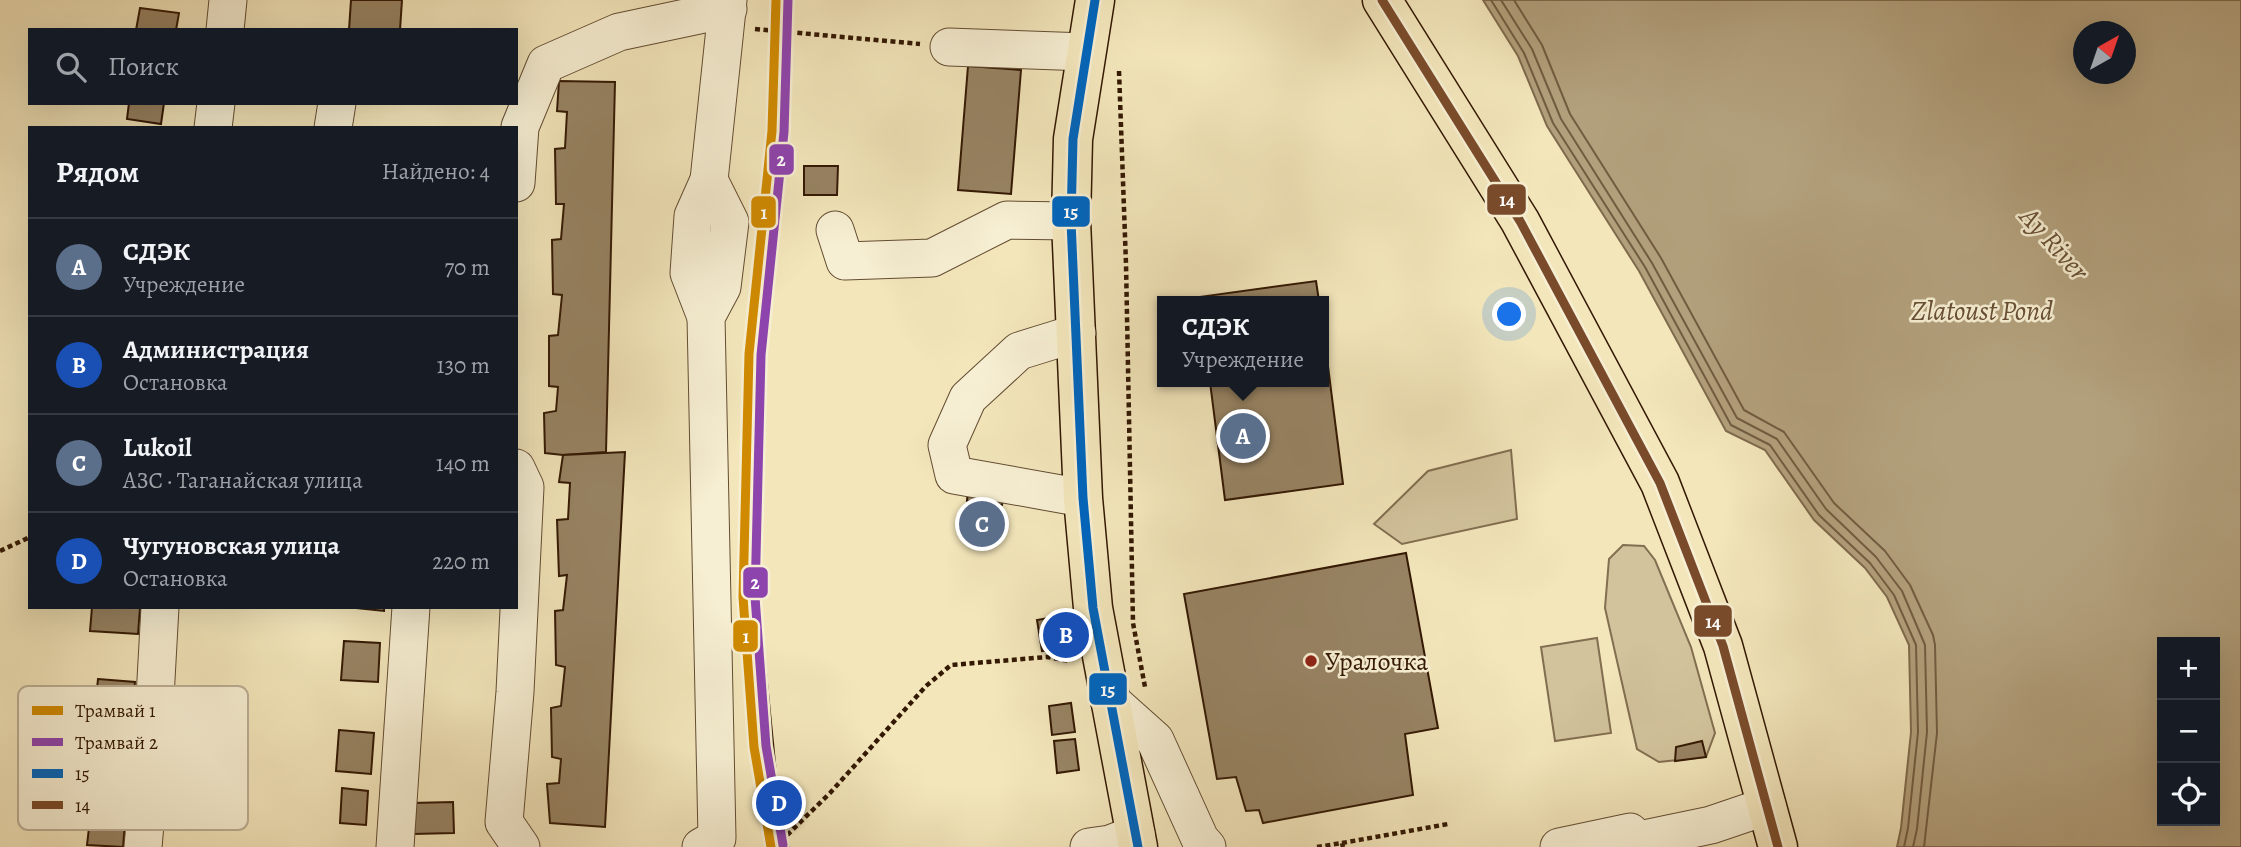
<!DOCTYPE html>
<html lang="ru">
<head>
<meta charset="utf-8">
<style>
  body { margin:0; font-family:Alegreya,serif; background:#242831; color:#f1f3f6 }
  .controls { position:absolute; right:21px; bottom:21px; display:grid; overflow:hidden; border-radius:0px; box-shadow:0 7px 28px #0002 }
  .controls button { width:63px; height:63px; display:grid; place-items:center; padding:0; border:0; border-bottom:2px solid #363941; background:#171b24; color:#f1f3f6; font:35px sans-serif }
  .compass { position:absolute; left:2073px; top:21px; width:63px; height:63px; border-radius:50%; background:#171b24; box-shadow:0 7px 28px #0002; rotate:40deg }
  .you { position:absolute; left:1510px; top:315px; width:24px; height:24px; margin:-18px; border:5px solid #fff; border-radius:50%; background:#1a73e8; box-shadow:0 0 0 10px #1a73e833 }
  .badge { display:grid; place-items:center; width:46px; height:46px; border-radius:50%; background:#1a73e8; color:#fff; font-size:23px; font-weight:700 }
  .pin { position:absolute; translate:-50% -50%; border:4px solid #fff; box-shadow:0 2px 7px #0006 }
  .popup { position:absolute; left:1157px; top:296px; width:172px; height:91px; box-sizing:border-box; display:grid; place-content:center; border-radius:0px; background:#171b24; filter:drop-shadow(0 2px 5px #0005); font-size:23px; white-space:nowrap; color:#9ea1a6 }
  .popup b { font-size:26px; color:#f1f3f6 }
  .popup::after { content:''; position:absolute; left:50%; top:100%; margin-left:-14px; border:14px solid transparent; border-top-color:#171b24 }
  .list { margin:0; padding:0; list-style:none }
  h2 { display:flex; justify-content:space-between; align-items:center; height:91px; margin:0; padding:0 28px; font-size:30px }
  h2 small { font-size:23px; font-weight:400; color:#9ea1a6 }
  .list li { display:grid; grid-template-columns:46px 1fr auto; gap:21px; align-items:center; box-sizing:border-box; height:98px; padding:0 28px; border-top:2px solid #363941 }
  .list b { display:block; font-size:26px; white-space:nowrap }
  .list p { margin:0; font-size:23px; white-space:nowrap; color:#9ea1a6 }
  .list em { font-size:23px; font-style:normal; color:#9ea1a6 }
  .icon { flex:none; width:38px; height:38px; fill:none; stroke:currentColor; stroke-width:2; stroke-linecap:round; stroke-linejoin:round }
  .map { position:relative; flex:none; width:2241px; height:847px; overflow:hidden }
  .search { position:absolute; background:#171b24; box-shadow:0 7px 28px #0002; left:28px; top:28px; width:490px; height:77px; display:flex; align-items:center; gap:18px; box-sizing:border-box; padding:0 24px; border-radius:0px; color:#9ea1a6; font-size:26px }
  .panel { position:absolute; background:#171b24; box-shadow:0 7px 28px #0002; left:28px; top:126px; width:490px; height:483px; border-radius:0px }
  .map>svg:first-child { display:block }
  .green { fill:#d2c39c; stroke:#826e50; stroke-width:2 }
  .water { fill:#b2a07c; stroke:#7f6a4c; stroke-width:2; fill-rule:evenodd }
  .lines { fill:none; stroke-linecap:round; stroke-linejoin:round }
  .shore { stroke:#725c40; stroke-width:2 }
  .building { fill:#978363; stroke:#331803; stroke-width:2 }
  .minor-casing { stroke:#634c31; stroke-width:39 }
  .major-casing { stroke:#331803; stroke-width:41 }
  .path { stroke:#331803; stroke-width:4.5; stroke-dasharray:5 3.5; stroke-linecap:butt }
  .minor { stroke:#f7efd3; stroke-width:37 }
  .major { stroke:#f3e6bb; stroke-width:38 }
  .tram { stroke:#331803; stroke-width:2 }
  .bus-1-casing { stroke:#f7efd3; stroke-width:14 }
  .bus-2-casing { stroke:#f7efd3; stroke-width:14 }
  .bus-1 { stroke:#0065bd; stroke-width:9 }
  .bus-2 { stroke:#7a4b2a; stroke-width:9 }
  .tram-1-casing { stroke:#f7efd3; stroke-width:14 }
  .tram-2-casing { stroke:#f7efd3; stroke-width:14 }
  .tram-1 { stroke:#d08a01; stroke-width:9 }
  .tram-2 { stroke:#8e44ad; stroke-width:9 }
  .poi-dot { fill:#8f2418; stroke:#f7efd3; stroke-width:2.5 }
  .labels { text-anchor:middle; stroke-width:5; stroke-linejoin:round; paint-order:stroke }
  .poi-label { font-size:26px; fill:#331803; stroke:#f7efd3; text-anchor:start }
  .water-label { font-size:28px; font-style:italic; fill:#664e33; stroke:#f7efd3 }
  .key { fill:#f7efd3; stroke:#bcae95; stroke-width:2 }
  .key-label { font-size:19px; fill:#331803 }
  .line-badge { stroke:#f7efd3; stroke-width:2.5 }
  .badge-label { font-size:19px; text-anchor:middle; font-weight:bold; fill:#fff }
</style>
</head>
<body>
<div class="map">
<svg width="2241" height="847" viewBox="0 0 2241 847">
  <rect width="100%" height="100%" fill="#f3e6bb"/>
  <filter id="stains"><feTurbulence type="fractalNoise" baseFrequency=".00286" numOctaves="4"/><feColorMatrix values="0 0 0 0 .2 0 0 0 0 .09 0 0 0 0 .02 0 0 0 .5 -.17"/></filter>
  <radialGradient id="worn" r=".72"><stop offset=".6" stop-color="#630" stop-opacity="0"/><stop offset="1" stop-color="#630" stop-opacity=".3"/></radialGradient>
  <!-- green -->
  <g class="green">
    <polygon points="1511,450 1517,519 1402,544 1374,524 1428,471"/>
    <polygon points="1623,545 1644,546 1655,560 1691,647 1715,733 1706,757 1659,762 1637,749 1605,608 1609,559"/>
    <polygon points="1597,638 1611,733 1555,741 1541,647"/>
  </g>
  <!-- water -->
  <path class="water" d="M1483 0H2241V847H1897L1901 828 1911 732 1909 645 1887 597 1865 568 1814 520 1765 450 1726 431 1639 271 1547 126 1518 56ZM2084 32H2126V74H2084ZM2162 642H2215V821H2162Z"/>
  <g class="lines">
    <!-- shore -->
    <g class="shore">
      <polyline points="1491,0 1524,53 1553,123 1645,267 1731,425 1770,445 1819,515 1870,563 1894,595 1916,645 1918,732 1908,828 1904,847"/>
      <polyline points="1501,0 1532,49 1561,119 1652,263 1737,418 1777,439 1826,509 1876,557 1902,591 1925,645 1927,732 1917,829 1913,847"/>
      <polyline points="1514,0 1542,45 1570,114 1661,258 1744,410 1784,432 1834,503 1885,551 1910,585 1933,635 1935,645 1937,733 1924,847"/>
    </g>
  </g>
  <!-- building -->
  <g class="building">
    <polygon points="351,0 402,0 400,30 349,30"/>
    <polygon points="140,8 179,13 176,30 136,30"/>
    <polygon points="968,66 1021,70 1011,194 958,190"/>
    <polygon points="559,81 615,82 606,452 563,455 545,453 544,413 556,411 558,387 549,386 549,336 558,335 562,295 553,294 552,240 561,239 564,204 556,204 555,149 565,148 567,112 557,111"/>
    <polygon points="129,103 164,103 161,124 127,119"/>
    <polygon points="804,166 838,166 837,195 804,195"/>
    <polygon points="1316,281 1319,301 1199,301 1199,297"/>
    <polygon points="1324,335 1343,484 1225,500 1210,382 1324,382"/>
    <polygon points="625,452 605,827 550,823 547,784 559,783 561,759 552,757 551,708 561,706 565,667 556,665 555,611 563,610 567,575 559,576 557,520 568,519 570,483 559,482 563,455"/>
    <polygon points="969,479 1005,483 1002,505 994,504 990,545 970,543 974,502 967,501"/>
    <polygon points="1406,553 1438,728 1405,734 1413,795 1263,823 1259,810 1246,811 1236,777 1217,779 1184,594"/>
    <polygon points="92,607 140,608 138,634 90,631"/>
    <polygon points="346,607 384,607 384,611"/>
    <polygon points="1049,618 1054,649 1042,651 1037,620"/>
    <polygon points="344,641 380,643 378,682 341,680"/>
    <polygon points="98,679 135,682 131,721 94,718"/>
    <polygon points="1071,703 1075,732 1052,735 1049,706"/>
    <polygon points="339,730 374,733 371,774 336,771"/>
    <polygon points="1075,739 1079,770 1057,773 1054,741"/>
    <polygon points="1702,741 1706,757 1675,761 1676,747"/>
    <polygon points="87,758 129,762 127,793 84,789"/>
    <polygon points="342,788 368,791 366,825 340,823"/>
    <polygon points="453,802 454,833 413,834 412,803"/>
    <polygon points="90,819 125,823 123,847 87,845"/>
  </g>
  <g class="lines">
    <defs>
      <g id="minor">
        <polyline points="225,30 228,0"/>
        <polyline points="949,47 1086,52"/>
        <polyline points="213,128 216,103"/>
        <polyline points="333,128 337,103"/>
        <polyline points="516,183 520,127 546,64 619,32 728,9"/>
        <polyline points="835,230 845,261 932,258 1007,220 1071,221"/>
        <polyline points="706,317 689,273 693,216 709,180"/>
        <polyline points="1077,333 1019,351 968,398 947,445 954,475 1083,498"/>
        <polyline points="516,468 525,487 515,692 504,822 521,847"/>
        <polyline points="1108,698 1155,740 1200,839 1207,847"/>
        <polyline points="143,847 153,734 160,607"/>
        <polyline points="395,847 411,607"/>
        <polyline points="701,847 717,838 706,317 722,287 730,222 709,180 728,0"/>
        <polyline points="1089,847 1110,844 1136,834"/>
        <polyline points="1559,847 1630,832"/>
        <polyline points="1605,847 1711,825 1767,806"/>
      </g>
      <g id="major">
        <polyline points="1095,0 1073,139 1071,221 1083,498 1093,608 1138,847"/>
        <polyline points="1382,0 1520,221 1660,483 1723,646 1778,847"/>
      </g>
    </defs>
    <!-- minor casing -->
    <use href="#minor" class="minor-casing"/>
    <!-- major casing -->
    <use href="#major" class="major-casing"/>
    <!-- path -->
    <g class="path">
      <polyline points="755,29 920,44"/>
      <polyline points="1119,71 1126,264 1133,623 1145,687"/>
      <polyline points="0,551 30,537"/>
      <polyline points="1342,843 1448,824"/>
      <polyline points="775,847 830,793 926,686 951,665 1047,657 1070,661"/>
      <polyline points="1317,847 1342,843 1343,847"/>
    </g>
    <!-- minor -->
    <use href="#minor" class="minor"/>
    <!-- major -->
    <use href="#major" class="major"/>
    <!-- tram -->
    <polyline class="tram" points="788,0 783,135 765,354 758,592 779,803 789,847"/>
    <defs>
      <polyline id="bus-1" points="1095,0 1073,139 1071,221 1083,498 1093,608 1138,847"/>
      <polyline id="bus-2" points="1382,0 1520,221 1660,483 1723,646 1778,847"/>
    </defs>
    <!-- bus-1 casing -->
    <use href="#bus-1" class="bus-1-casing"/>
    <!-- bus-2 casing -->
    <use href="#bus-2" class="bus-2-casing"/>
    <!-- bus-1 -->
    <use href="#bus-1" class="bus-1"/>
    <!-- bus-2 -->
    <use href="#bus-2" class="bus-2"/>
    <defs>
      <polyline id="tram-1" points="771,847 754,747 743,597 749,354 772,131 776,0"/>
      <polyline id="tram-2" points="783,845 766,746 755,597 761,355 784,132 788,0"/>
    </defs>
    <!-- tram-1 casing -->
    <use href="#tram-1" class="tram-1-casing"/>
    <!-- tram-2 casing -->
    <use href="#tram-2" class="tram-2-casing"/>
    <!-- tram-1 -->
    <use href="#tram-1" class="tram-1"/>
    <!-- tram-2 -->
    <use href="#tram-2" class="tram-2"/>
  </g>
  <!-- markers -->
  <circle class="poi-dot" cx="1311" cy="661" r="7"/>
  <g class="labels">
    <!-- poi labels -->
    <g class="poi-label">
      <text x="1325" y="670">Уралочка</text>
    </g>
    <!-- water labels -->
    <g class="water-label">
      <text transform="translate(2055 243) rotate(48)" y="10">Ay River</text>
      <text x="1982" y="320">Zlatoust Pond</text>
    </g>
  </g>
  <!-- legend -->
  <rect x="18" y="686" width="230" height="144" rx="10" class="key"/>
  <rect x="32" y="706" width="31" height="9" fill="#d08a01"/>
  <rect x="32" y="738" width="31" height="8" fill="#8e44ad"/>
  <rect x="32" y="769" width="31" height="9" fill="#0065bd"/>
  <rect x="32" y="801" width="31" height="8" fill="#7a4b2a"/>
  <g class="key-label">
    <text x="75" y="717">Трамвай 1</text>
    <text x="75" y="749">Трамвай 2</text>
    <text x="75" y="780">15</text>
    <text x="75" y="812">14</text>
  </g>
  <g class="line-badge">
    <rect x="768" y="143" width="27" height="33" rx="7" fill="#8e44ad"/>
    <rect x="1486" y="183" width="41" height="33" rx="7" fill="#7a4b2a"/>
    <rect x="1051" y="195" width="40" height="33" rx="7" fill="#0065bd"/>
    <rect x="750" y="195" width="27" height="34" rx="7" fill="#d08a01"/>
    <rect x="742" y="566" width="27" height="33" rx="7" fill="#8e44ad"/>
    <rect x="1693" y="604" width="40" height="34" rx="7" fill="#7a4b2a"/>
    <rect x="732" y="619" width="27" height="34" rx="7" fill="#d08a01"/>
    <rect x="1088" y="672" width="40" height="34" rx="7" fill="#0065bd"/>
  </g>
  <g class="badge-label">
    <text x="781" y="166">2</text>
    <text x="1507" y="206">14</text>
    <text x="1071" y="218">15</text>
    <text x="764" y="219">1</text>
    <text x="755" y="589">2</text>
    <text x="1713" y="628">14</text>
    <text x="746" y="643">1</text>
    <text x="1108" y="696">15</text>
  </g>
  <rect width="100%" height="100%" filter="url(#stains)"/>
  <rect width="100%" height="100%" fill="url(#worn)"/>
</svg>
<div class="controls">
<button>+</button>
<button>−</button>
<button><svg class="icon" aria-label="locate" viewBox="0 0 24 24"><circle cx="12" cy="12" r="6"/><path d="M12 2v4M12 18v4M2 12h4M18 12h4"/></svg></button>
</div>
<svg class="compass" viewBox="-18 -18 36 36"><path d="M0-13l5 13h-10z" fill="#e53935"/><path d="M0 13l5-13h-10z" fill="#9ea1a6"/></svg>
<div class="you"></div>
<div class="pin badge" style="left:1243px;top:436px;background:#5c6f8a">A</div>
<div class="popup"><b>СДЭК</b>Учреждение</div>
<div class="pin badge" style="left:1066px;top:635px;background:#1a4fb4">B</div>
<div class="pin badge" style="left:982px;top:524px;background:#5c6f8a">C</div>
<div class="pin badge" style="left:779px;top:803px;background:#1a4fb4">D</div>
<div class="search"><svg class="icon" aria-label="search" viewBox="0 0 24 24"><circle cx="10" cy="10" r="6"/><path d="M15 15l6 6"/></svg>Поиск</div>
<section class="panel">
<h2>Рядом<small>Найдено: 4</small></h2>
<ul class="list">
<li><span class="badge" style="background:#5c6f8a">A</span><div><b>СДЭК</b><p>Учреждение</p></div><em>70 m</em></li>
<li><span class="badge" style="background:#1a4fb4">B</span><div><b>Администрация</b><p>Остановка</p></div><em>130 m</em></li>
<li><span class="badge" style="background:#5c6f8a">C</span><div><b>Lukoil</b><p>АЗС · Таганайская улица</p></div><em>140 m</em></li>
<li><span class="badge" style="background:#1a4fb4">D</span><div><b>Чугуновская улица</b><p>Остановка</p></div><em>220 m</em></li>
</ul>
</section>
</div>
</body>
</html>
